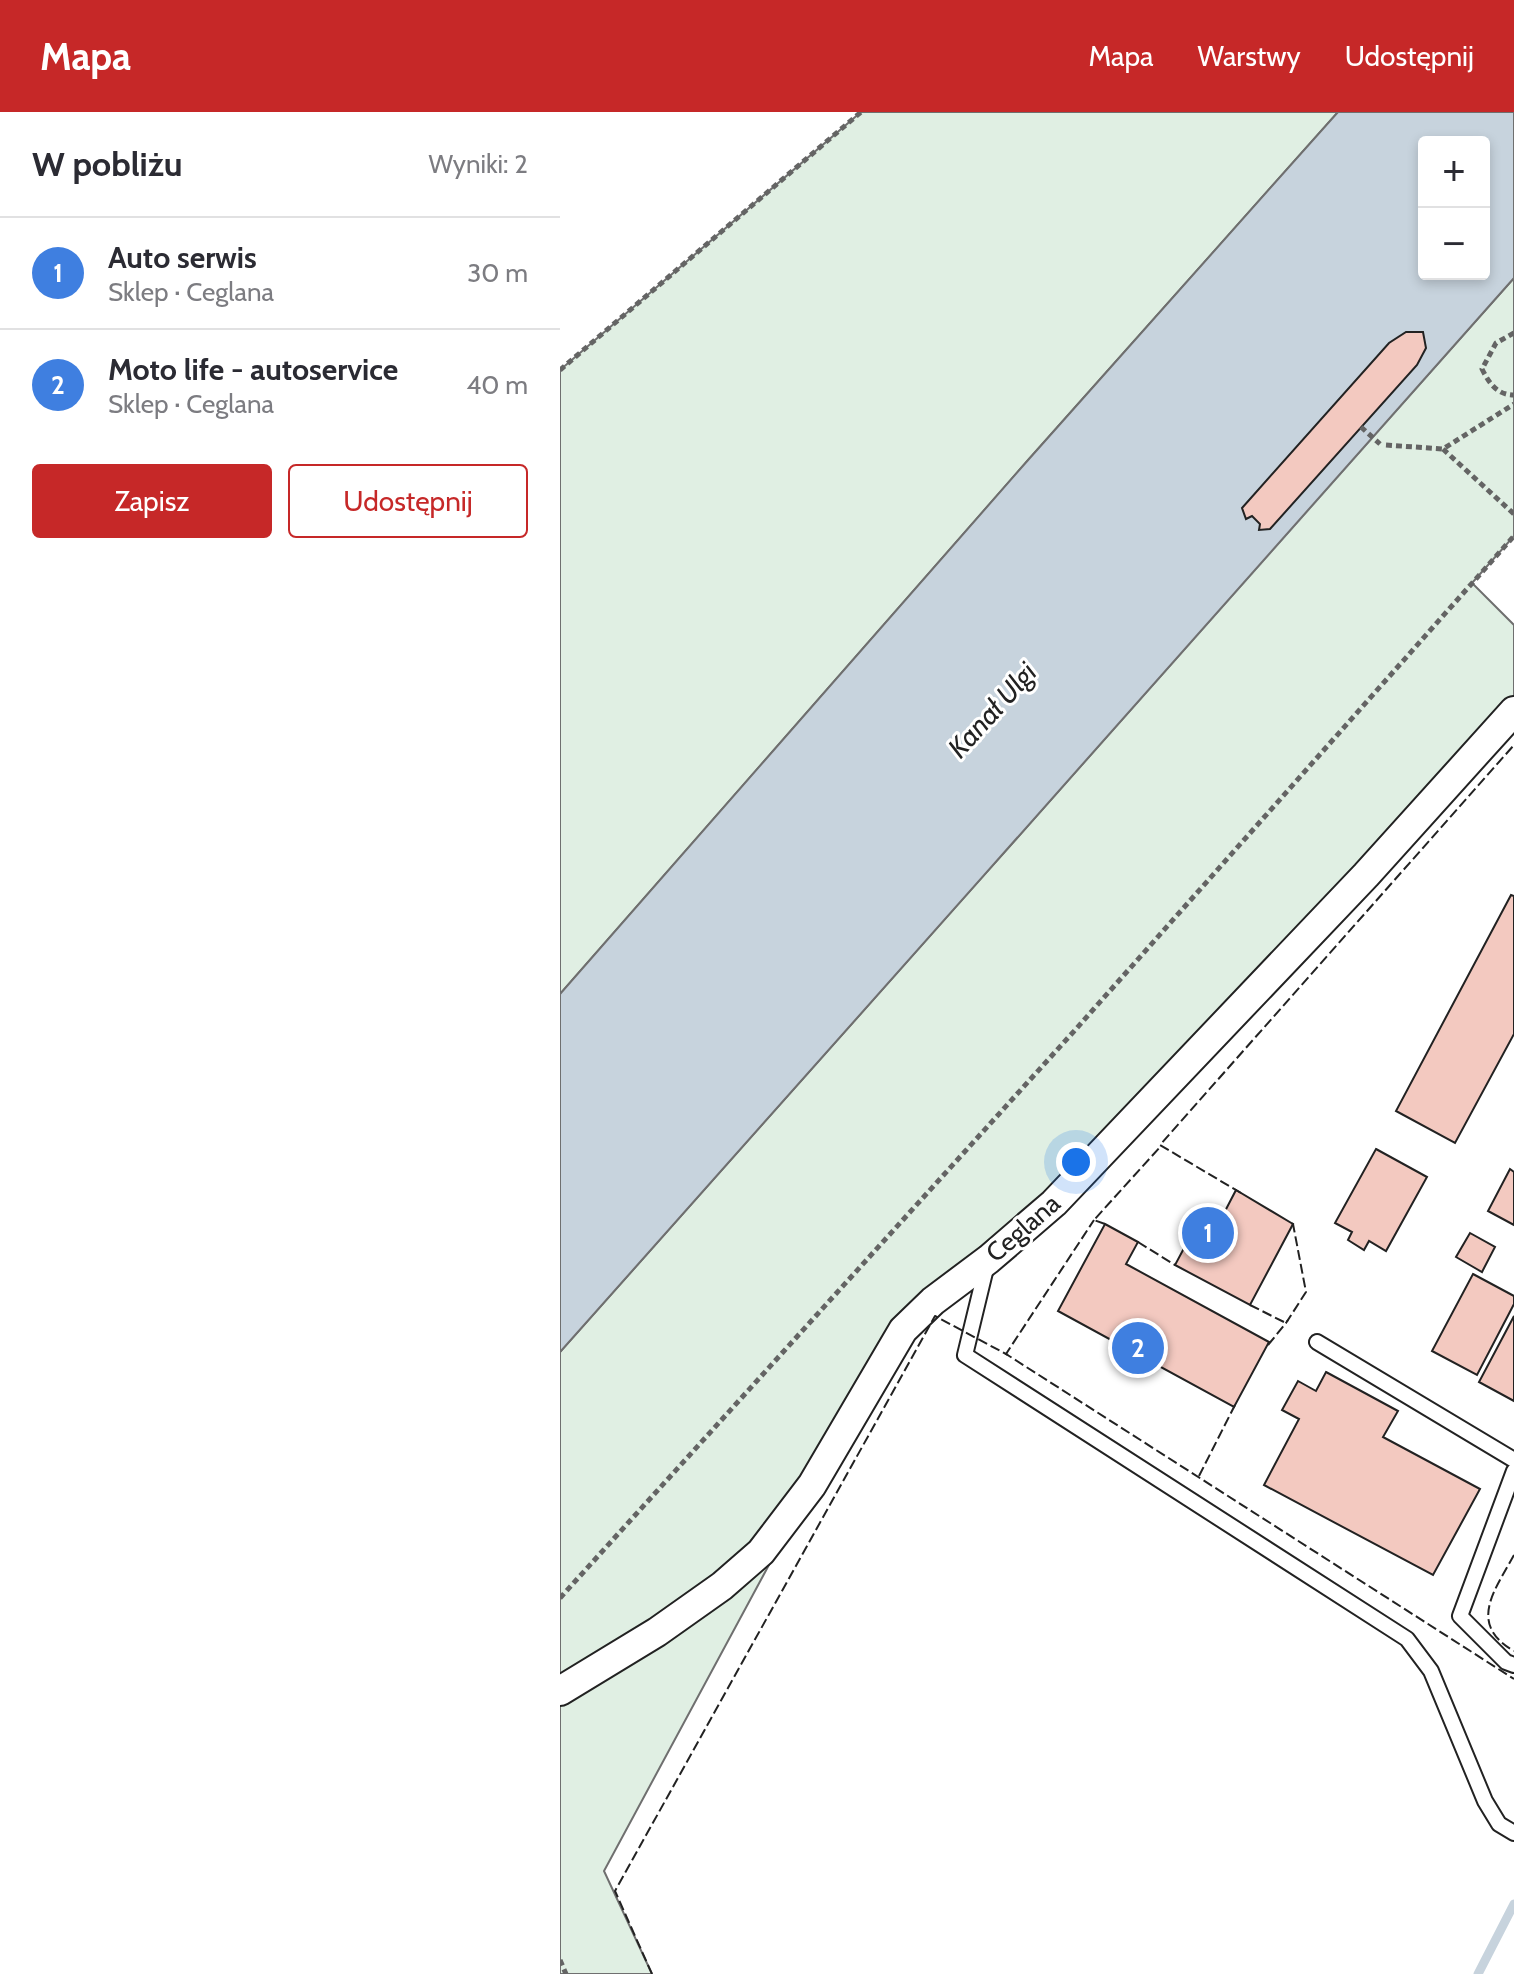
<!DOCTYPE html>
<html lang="pl">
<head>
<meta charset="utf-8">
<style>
  body { margin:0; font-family:Cabin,sans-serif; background:#f2f2f3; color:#2b2b33 }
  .controls { position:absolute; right:24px; top:24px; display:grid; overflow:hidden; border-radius:8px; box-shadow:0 4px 12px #0003 }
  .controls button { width:72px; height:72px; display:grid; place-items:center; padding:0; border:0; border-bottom:2px solid #e1e1e2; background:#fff; color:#2b2b33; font:40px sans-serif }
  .you { position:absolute; left:516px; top:1050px; width:28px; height:28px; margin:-20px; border:6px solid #fff; border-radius:50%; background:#1a73e8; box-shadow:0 0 0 12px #1a73e833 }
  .badge { display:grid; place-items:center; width:52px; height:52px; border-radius:50%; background:#c62828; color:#fff; font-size:26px; font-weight:700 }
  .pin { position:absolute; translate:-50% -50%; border:4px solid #fff; box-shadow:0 2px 8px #0006 }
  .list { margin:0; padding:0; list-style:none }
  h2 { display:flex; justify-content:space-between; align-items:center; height:104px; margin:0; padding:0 32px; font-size:34px }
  h2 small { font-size:26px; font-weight:400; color:#7c7c81 }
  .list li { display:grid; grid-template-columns:52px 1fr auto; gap:24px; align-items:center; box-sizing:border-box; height:112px; padding:0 32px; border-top:2px solid #e1e1e2 }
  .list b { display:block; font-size:30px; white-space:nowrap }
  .list p { margin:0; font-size:26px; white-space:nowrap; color:#7c7c81 }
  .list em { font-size:26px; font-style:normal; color:#7c7c81 }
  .actions { display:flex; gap:16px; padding:24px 32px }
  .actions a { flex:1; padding:18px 0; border:2px solid #c62828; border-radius:8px; text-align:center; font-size:28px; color:#c62828 }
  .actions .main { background:#c62828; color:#fff }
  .map { position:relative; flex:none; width:954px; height:1862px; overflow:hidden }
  header { display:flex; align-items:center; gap:48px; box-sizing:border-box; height:112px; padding:0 40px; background:#c62828; color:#fff }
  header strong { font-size:38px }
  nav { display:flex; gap:44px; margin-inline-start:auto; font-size:28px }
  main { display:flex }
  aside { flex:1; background:#fff }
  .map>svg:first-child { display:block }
  .green { fill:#e0efe3; stroke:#6f6f6f; stroke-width:2 }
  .water { fill:#c7d3dd; stroke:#6f6f6f; stroke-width:2; fill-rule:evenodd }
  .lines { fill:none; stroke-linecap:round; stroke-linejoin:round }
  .stream { stroke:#c7d3dd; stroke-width:9 }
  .building { fill:#f3c9c0; stroke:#222; stroke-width:2 }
  .service-casing { stroke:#222; stroke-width:18 }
  .minor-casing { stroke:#222; stroke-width:32 }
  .path { stroke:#646464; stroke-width:5; stroke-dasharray:6 4; stroke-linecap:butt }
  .service { stroke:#fff; stroke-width:14 }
  .minor { stroke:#fff; stroke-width:28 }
  .fence { stroke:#222; stroke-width:2; stroke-dasharray:10 4; stroke-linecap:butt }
  .labels { text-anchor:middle; stroke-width:6; stroke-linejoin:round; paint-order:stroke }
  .street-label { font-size:26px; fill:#222; stroke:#fff }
  .water-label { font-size:28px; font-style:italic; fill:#222; stroke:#fff }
</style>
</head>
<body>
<header>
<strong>Mapa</strong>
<nav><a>Mapa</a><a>Warstwy</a><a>Udostępnij</a></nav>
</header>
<main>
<aside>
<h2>W pobliżu<small>Wyniki: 2</small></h2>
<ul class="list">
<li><span class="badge" style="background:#3f7fe0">1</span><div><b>Auto serwis</b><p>Sklep · Ceglana</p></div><em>30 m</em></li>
<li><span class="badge" style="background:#3f7fe0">2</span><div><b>Moto life - autoservice</b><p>Sklep · Ceglana</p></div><em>40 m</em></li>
</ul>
<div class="actions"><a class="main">Zapisz</a><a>Udostępnij</a></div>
</aside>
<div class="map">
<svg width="954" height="1862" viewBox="0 0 954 1862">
  <rect width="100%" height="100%" fill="#fff"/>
  <!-- green -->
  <g class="green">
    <polygon points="301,0 778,0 469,347 0,882 0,258"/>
    <path d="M954 166V424L912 471 954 513V599L494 1091 373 1189 252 1373 44 1759 92 1862H0V1240C317 881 638 526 954 166Z"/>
  </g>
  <!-- water -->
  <path class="water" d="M778 0H954V166C638 526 317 881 0 1240V882L469 347ZM864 30H924V162H864Z"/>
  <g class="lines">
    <!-- stream -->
    <polyline class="stream" points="918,1862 954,1792"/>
  </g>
  <!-- building -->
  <g class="building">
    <polygon points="846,220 863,220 866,236 857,253 710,417 699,418 700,412 692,404 686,407 682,396 829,231"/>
    <polygon points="951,783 954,784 954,922 895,1031 836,999"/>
    <polygon points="816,1037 867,1065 826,1139 809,1129 804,1138 788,1128 792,1120 775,1111"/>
    <polygon points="950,1057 954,1060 954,1113 928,1099"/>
    <polygon points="676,1078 733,1112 690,1193 615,1153 631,1123 648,1132"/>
    <polygon points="545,1112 578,1130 566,1152 709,1230 674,1295 498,1199"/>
    <polygon points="910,1121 935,1135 922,1160 896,1145"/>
    <polygon points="913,1162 954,1184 954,1192 917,1263 872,1239"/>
    <polygon points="954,1204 954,1289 919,1270"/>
    <polygon points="766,1260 838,1299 823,1325 920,1377 873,1463 704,1373 739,1307 722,1298 738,1269 756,1279"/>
  </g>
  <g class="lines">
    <defs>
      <g id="service">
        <polyline points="427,1152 405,1243 847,1527 871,1559 925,1689 939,1712 954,1721"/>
        <polyline points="757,1230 954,1348"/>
        <polyline points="954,1359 900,1504 946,1550 954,1553"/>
      </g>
      <polyline id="minor" points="0,1579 97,1520 162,1474 201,1440 252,1373 343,1218 373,1189 429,1147 494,1091 806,763 954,599"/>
    </defs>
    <!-- service casing -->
    <use href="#service" class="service-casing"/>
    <!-- minor casing -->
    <use href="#minor" class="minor-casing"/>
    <!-- path -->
    <g class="path">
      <path d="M954 221 936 231 922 257C929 271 937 283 954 283"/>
      <polyline points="0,258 301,0"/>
      <polyline points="801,315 820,332"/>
      <polyline points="826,333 883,337 954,292"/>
      <polyline points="883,337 954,402"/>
      <polyline points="0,1486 516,917 954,424"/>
      <polyline points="0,1848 6,1862"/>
    </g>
    <!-- service -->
    <use href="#service" class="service"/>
    <!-- minor -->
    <use href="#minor" class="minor"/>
    <!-- fence -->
    <g class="fence">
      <polyline points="681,1081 600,1033 954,633"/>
      <polyline points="545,1112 534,1108 601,1034"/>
      <polyline points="578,1130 615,1153"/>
      <polyline points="690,1193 726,1211 728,1208"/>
      <polyline points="708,1233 726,1211 746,1180 733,1112 729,1110"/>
      <polyline points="448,1243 446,1242 534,1108"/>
      <polyline points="639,1364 675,1293"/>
      <path d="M954 1443C935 1478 907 1512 954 1539"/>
      <polyline points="92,1862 55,1779 375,1204 446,1242 954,1567"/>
    </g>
  </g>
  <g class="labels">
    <!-- street labels -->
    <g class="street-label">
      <text transform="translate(463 1116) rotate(-41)" y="9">Ceglana</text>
    </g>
    <!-- water labels -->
    <g class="water-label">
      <text transform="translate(432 598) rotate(-48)" y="10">Kanał Ulgi</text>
    </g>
  </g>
</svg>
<div class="controls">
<button>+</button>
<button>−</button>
</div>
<div class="you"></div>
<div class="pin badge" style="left:648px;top:1121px;background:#3f7fe0">1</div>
<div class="pin badge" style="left:578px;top:1236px;background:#3f7fe0">2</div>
</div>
</main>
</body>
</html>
